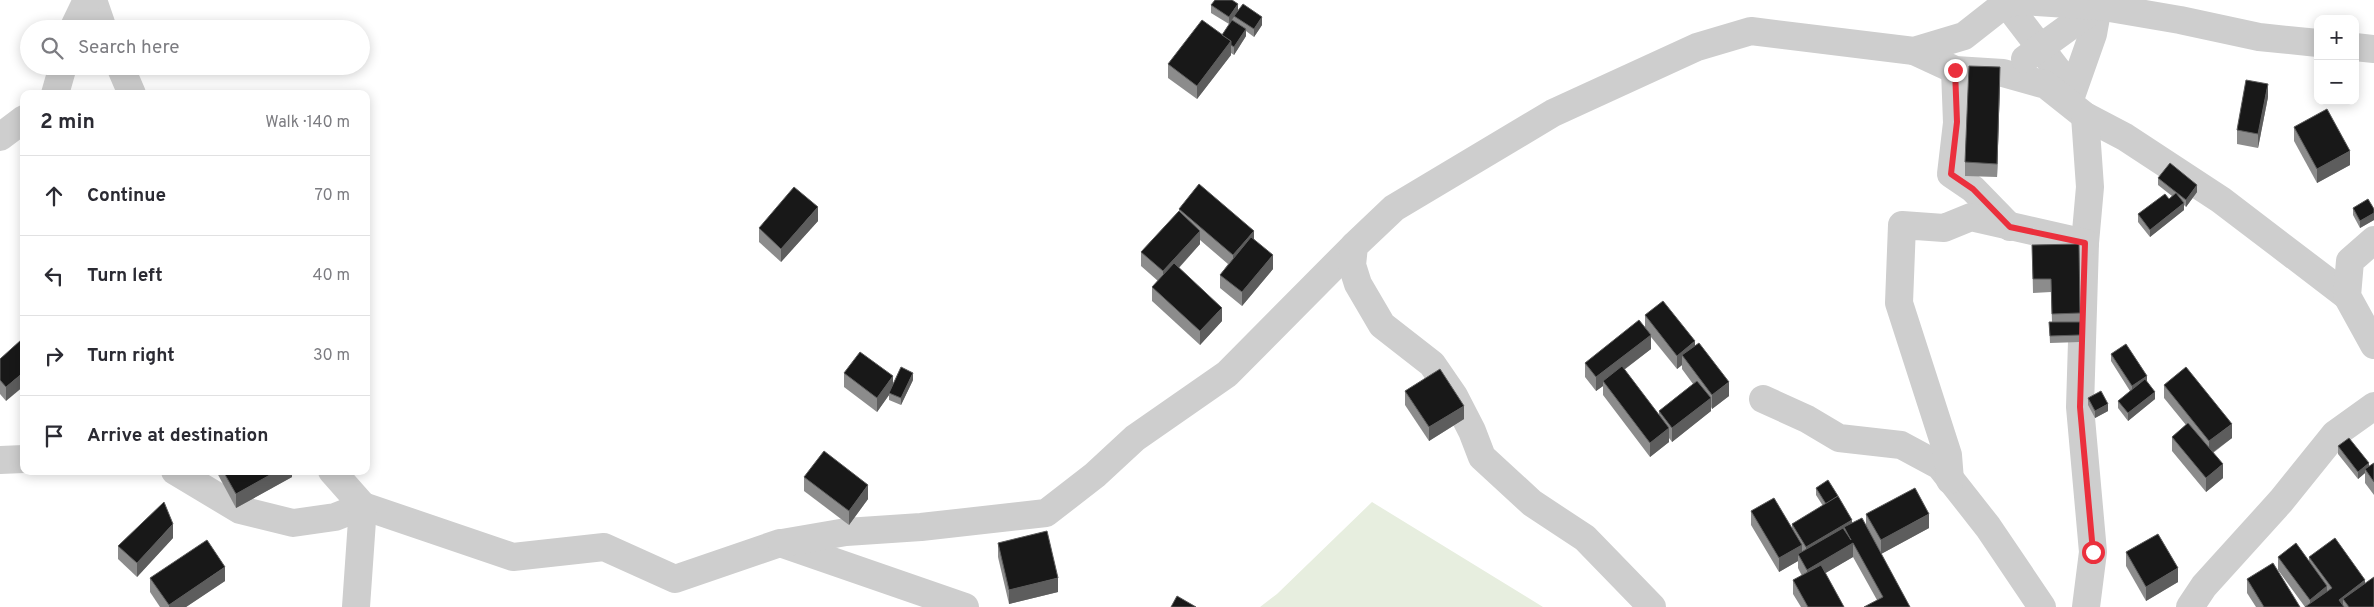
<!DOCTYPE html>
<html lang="en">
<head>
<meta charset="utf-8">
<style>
  body { margin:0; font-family:Overpass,sans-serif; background:#f7f7f7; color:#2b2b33 }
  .controls { position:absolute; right:15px; top:15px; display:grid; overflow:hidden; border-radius:10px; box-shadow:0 2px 12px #0003 }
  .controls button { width:45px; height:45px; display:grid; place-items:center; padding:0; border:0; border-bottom:1px solid #e1e1e2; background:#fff; color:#2b2b33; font:25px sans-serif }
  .stop { position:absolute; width:15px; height:15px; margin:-11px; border:4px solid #eb303d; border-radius:50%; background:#fff }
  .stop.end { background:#eb303d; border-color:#fff; box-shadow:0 1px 5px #0008 }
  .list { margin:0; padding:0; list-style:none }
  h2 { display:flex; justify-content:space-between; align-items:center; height:65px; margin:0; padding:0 20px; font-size:21px }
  h2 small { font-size:16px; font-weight:400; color:#7c7c81 }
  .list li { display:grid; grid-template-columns:32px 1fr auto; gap:15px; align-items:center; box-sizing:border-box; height:80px; padding:0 20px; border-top:1px solid #e1e1e2 }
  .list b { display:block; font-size:19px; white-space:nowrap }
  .list em { font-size:16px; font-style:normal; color:#7c7c81 }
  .icon { flex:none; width:28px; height:28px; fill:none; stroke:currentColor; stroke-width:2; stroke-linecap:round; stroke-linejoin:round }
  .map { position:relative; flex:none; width:2374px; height:607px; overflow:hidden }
  .search { position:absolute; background:#fff; box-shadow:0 2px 12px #0003; left:20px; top:20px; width:350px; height:55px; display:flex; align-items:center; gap:12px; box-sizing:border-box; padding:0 18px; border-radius:28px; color:#7c7c81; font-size:19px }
  .panel { position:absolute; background:#fff; box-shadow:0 2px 12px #0003; left:20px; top:90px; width:350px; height:385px; border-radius:10px }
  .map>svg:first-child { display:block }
  .green { fill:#e7eedf }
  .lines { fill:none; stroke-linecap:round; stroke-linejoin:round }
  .minor { stroke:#cecece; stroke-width:28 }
  .wall { fill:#8c8c8c; fill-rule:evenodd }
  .shaded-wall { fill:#5d5d5d }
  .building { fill:#181818; stroke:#5d5d5d }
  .route { stroke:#eb303d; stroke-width:6 }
</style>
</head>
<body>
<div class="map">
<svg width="2374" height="607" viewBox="0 0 2374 607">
  <rect width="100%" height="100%" fill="#fff"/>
  <!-- green -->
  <polygon class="green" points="1372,502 1543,607 1260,607 1277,594"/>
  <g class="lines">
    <!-- minor -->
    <g class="minor">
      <polyline points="93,0 103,29"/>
      <polyline points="2006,3 2062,76 2069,102 2093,34 2098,6"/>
      <polyline points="73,29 87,0"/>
      <polyline points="2355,47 2374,49"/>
      <polyline points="1914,51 1955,70 2003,73 2046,85 2085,116 2125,137 2221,200 2347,296"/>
      <polyline points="2025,59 2098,6"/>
      <polyline points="120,66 132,94"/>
      <polyline points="1955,70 1957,123 1951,174 1973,189 2010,227"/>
      <polyline points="55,94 63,66"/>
      <polyline points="2085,116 2090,187 2085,243 2080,407 2093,552 2086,607"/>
      <polyline points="0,137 24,119"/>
      <polyline points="2374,240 2350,261 2347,296 2374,345"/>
      <polyline points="1763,399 1807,419 1839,438 1901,445 1940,466 1988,527 2042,607"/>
      <polyline points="0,460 24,459"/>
      <polyline points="175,471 240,510 293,523 335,517 363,506 513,557 604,547 675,579 780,543 965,607"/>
      <polyline points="332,471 363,506 356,607"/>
      <polyline points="1950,480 1948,455 1899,303 1902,225 1944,228 1971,217 2085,243"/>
      <polyline points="782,543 846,532 921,527 1046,513 1095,475 1135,438 1227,374 1354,246"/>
      <polyline points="1652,607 1585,538 1532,503 1482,457 1472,431 1454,396 1432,364 1382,325 1358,284 1352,265 1354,246 1394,208 1553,113 1697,47 1751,31 1914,51 1964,36 2006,3 2023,1 2098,6 2180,20 2259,37 2318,43"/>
      <polyline points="2190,607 2204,586 2281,501 2335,434 2374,406"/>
    </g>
  </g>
  <!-- wall -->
  <g class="wall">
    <polygon points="1211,5 1238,11 1262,25 1254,37 1246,31 1246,36 1234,55 1231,53 1231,55 1197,99 1168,78 1168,64 1222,35 1229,24 1211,13"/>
    <polygon points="2000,81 1997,177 1965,176 1965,162"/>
    <polygon points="2268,97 2258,148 2237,144 2237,130"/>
    <polygon points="2294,127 2350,165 2317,183 2294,141"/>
    <polygon points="2158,178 2197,192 2186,207 2184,205 2184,210 2150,237 2138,222 2138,214 2169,199 2172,196 2158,185"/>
    <polygon points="2353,208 2374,209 2374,220 2360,228 2353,215"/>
    <polygon points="1179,209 1254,239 1273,269 1242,306 1220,288 1220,275 1228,264 1200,240 1200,244 1179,268 1222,321 1200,345 1152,301 1152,287 1158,281 1141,266 1141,252 1179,211"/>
    <polygon points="818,221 781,262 759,242 759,228"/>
    <polygon points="2032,245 2080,313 2080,342 2050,343 2049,322 2052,322 2051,292 2033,293"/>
    <path d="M1645 315 1695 346 1729 396 1712 409 1711 407V411L1672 442 1669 438V442L1650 457 1603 395V386L1596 391 1585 377V363L1645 327ZM1651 337 1677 369 1682 365V369L1693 384 1659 411V415L1624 370 1651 349Z"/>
    <polygon points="24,343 6,401 0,394 0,359"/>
    <polygon points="2111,354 2147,382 2155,399 2128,421 2118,408 2118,401 2130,391 2111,361"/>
    <polygon points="844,373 893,385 913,380 901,405 889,400 889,395 877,412 844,387"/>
    <polygon points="2164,385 2232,438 2213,453 2223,478 2206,492 2172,451 2172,437 2186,425 2164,398"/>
    <polygon points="1405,391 1464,419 1429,441 1405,405"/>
    <polygon points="2088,398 2108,411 2095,418 2088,405"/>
    <polygon points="2338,446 2369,466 2374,463 2374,495 2365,483 2365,473 2358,479 2338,454"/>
    <polygon points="216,471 292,471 292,477 236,508"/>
    <polygon points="804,477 868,499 849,525 804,491"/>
    <polygon points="1816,488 1852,523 1866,526 1866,514 1929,528 1881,554 1910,607 1877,600 1853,557 1825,573 1844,607 1801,607 1793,594 1793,580 1802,576 1798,568 1798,561 1779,572 1751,525 1751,511 1792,528 1792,524 1823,506 1816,495"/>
    <polygon points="173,538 137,577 118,559 118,546"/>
    <polygon points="998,543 1058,592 1009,604 998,557"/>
    <polygon points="2126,552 2178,582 2146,601 2126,566"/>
    <polygon points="2278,557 2309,561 2309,557 2365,584 2374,607 2305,607 2278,570"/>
    <polygon points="150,578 225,581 186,607 160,607 150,592"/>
    <polygon points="2247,579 2300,607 2256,607 2247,593"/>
  </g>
  <!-- shaded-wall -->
  <g class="shaded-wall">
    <polygon points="1238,4 1238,11 1229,24 1229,17"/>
    <polygon points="1262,17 1262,25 1254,37 1254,29"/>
    <polygon points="1246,29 1246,36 1234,55 1234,47"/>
    <polygon points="1231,41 1231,55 1197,99 1197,86"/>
    <polygon points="2000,67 2000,81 1997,177 1997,164"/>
    <polygon points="2268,84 2268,97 2258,148 2258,134"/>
    <polygon points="2350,151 2350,165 2317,183 2317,169"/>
    <polygon points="2197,185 2197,192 2186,207 2186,200"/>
    <polygon points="2184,203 2184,210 2150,237 2150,230"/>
    <polygon points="818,207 818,221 781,262 781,249"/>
    <polygon points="2374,213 2374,220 2360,228 2360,221"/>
    <polygon points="1200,231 1200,244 1163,285 1163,271"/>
    <polygon points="1254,231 1254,244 1233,268 1233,255"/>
    <polygon points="1273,255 1273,269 1242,306 1242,292"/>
    <polygon points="1222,308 1222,321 1200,345 1200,331"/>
    <polygon points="1651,335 1651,349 1605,384 1603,381 1603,386 1596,391 1596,377"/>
    <polygon points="1695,341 1695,355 1682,355 1682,365 1677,369 1677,356"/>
    <polygon points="24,372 24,386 6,401 6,387"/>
    <polygon points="913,373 913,380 901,405 901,398"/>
    <polygon points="893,376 893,390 889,393 889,395 877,412 877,398"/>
    <polygon points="2147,376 2147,383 2132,393 2132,386"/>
    <polygon points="1729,382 1729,396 1712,409 1712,395"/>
    <polygon points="2155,392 2155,399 2128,421 2128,413"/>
    <polygon points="1711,398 1711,411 1672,442 1672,428"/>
    <polygon points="2108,404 2108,411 2095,418 2095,411"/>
    <polygon points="1464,406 1464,419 1429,441 1429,427"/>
    <polygon points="2232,424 2232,438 2209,455 2209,441"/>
    <polygon points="1669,428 1669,442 1650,457 1650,443"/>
    <polygon points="2369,463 2369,470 2365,469 2365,473 2358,479 2358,472"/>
    <polygon points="2223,464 2223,478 2206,492 2206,478"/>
    <polygon points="277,471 292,471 292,477 236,508 236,494"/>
    <polygon points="868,485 868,499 849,525 849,511"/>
    <polygon points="1929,514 1929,528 1881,554 1881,540"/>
    <polygon points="1852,520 1852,534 1844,527 1844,539 1806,561 1806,547"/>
    <polygon points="173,524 173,538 137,577 137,563"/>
    <polygon points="1853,543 1853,557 1807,584 1807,570"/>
    <polygon points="1802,545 1802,559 1798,554 1798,561 1779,572 1779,558"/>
    <polygon points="225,567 225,581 186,607 169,607 169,605"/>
    <polygon points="2178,568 2178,582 2146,601 2146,587"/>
    <polygon points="1058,578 1058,592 1009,604 1009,590"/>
    <polygon points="2365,580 2365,594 2343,599 2343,607 2339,600"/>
    <polygon points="2327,586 2327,600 2310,607 2310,600"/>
  </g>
  <!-- building -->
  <g class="building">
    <polygon points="1215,0 1232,0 1238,4 1229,17 1211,5"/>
    <polygon points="1243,4 1262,17 1254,29 1234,16"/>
    <polygon points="1202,20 1231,41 1197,86 1168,64"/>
    <polygon points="1232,20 1246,29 1234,47 1231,45 1231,41 1222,35"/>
    <polygon points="1969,66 2000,67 1997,164 1965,162"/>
    <polygon points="2246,80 2268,84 2258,134 2237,130"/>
    <polygon points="2327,109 2350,151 2317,169 2294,127"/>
    <polygon points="2170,163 2197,185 2186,200 2158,178"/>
    <polygon points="1199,184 1254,231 1233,255 1179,209"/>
    <polygon points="794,187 818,207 781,249 759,228"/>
    <polygon points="2176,193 2184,203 2150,230 2138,214 2165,194 2169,199"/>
    <polygon points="2368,199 2374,209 2374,213 2360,221 2353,208"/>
    <polygon points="1179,211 1200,231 1163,271 1141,252"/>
    <polygon points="1251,237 1273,255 1242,292 1220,275"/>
    <polygon points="2079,244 2080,313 2052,314 2051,279 2033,279 2032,245"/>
    <polygon points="1174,263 1222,308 1200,331 1152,287"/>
    <polygon points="1663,301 1695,341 1677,356 1645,315"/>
    <polygon points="1639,320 1651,335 1596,377 1585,363"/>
    <polygon points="2049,322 2080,322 2080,335 2050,336"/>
    <polygon points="21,340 24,343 24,372 6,387 0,380 0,359"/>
    <polygon points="1699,343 1729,382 1712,395 1682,355"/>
    <polygon points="2126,344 2147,376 2132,386 2111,354"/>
    <polygon points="860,352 893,376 877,398 844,373"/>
    <polygon points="1622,366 1669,428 1650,443 1603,381"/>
    <polygon points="901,367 913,373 901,398 889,393"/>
    <polygon points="2186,367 2232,424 2209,441 2164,385"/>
    <polygon points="1440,369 1464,406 1429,427 1405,391"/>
    <polygon points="2145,379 2155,392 2128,413 2118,401"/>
    <polygon points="1697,381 1711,398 1672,428 1659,411"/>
    <polygon points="2101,391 2108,404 2095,411 2088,398"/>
    <polygon points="2188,423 2223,464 2206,478 2172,437"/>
    <polygon points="2349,438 2369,463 2358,472 2338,446"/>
    <polygon points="824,451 868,485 849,511 804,477"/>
    <polygon points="2374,463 2374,482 2365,469"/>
    <polygon points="223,471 277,471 236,494"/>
    <polygon points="1828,480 1838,496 1826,504 1816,488"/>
    <polygon points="1915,488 1929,514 1881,540 1866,514"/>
    <polygon points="1838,496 1852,520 1806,547 1792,524"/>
    <polygon points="1774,498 1802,545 1779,558 1751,511"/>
    <polygon points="164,502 173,524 137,563 118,546"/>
    <polygon points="1862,518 1910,607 1864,607 1883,597 1853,543 1807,570 1798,554 1843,528 1851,540 1844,527"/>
    <polygon points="1047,531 1058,578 1009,590 998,543"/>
    <polygon points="2158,534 2178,568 2146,587 2126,552"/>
    <polygon points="2335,538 2365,580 2339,600 2344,607 2305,607 2332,588 2309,557"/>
    <polygon points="207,540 225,567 169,605 150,578"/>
    <polygon points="2296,543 2327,586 2310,600 2278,557"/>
    <polygon points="2273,563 2300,607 2264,607 2247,579"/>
    <polygon points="1821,565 1844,607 1808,607 1793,580"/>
    <polygon points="2374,577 2374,607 2349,607 2343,599"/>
    <polygon points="1177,596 1196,607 1171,607"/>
  </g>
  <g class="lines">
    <!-- route -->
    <polyline class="route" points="1955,70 1957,122 1951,174 1973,189 2010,227 2085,243 2080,407 2093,552"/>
  </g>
</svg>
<div class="controls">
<button>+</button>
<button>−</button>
</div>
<div class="stop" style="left:2093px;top:552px"></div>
<div class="stop end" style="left:1955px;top:70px"></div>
<div class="search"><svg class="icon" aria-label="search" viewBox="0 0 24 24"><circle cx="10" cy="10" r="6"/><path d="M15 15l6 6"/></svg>Search here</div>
<section class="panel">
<h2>2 min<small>Walk · 140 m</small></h2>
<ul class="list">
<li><svg class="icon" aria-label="ahead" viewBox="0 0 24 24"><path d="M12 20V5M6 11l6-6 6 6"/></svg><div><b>Continue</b></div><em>70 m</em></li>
<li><svg class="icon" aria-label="left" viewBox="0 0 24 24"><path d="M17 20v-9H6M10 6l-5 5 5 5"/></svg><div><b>Turn left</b></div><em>40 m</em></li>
<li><svg class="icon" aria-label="right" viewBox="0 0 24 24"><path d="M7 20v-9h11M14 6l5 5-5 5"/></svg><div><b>Turn right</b></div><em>30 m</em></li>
<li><svg class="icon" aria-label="arrive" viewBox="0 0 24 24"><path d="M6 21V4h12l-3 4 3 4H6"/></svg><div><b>Arrive at destination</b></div></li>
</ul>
</section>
</div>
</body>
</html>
